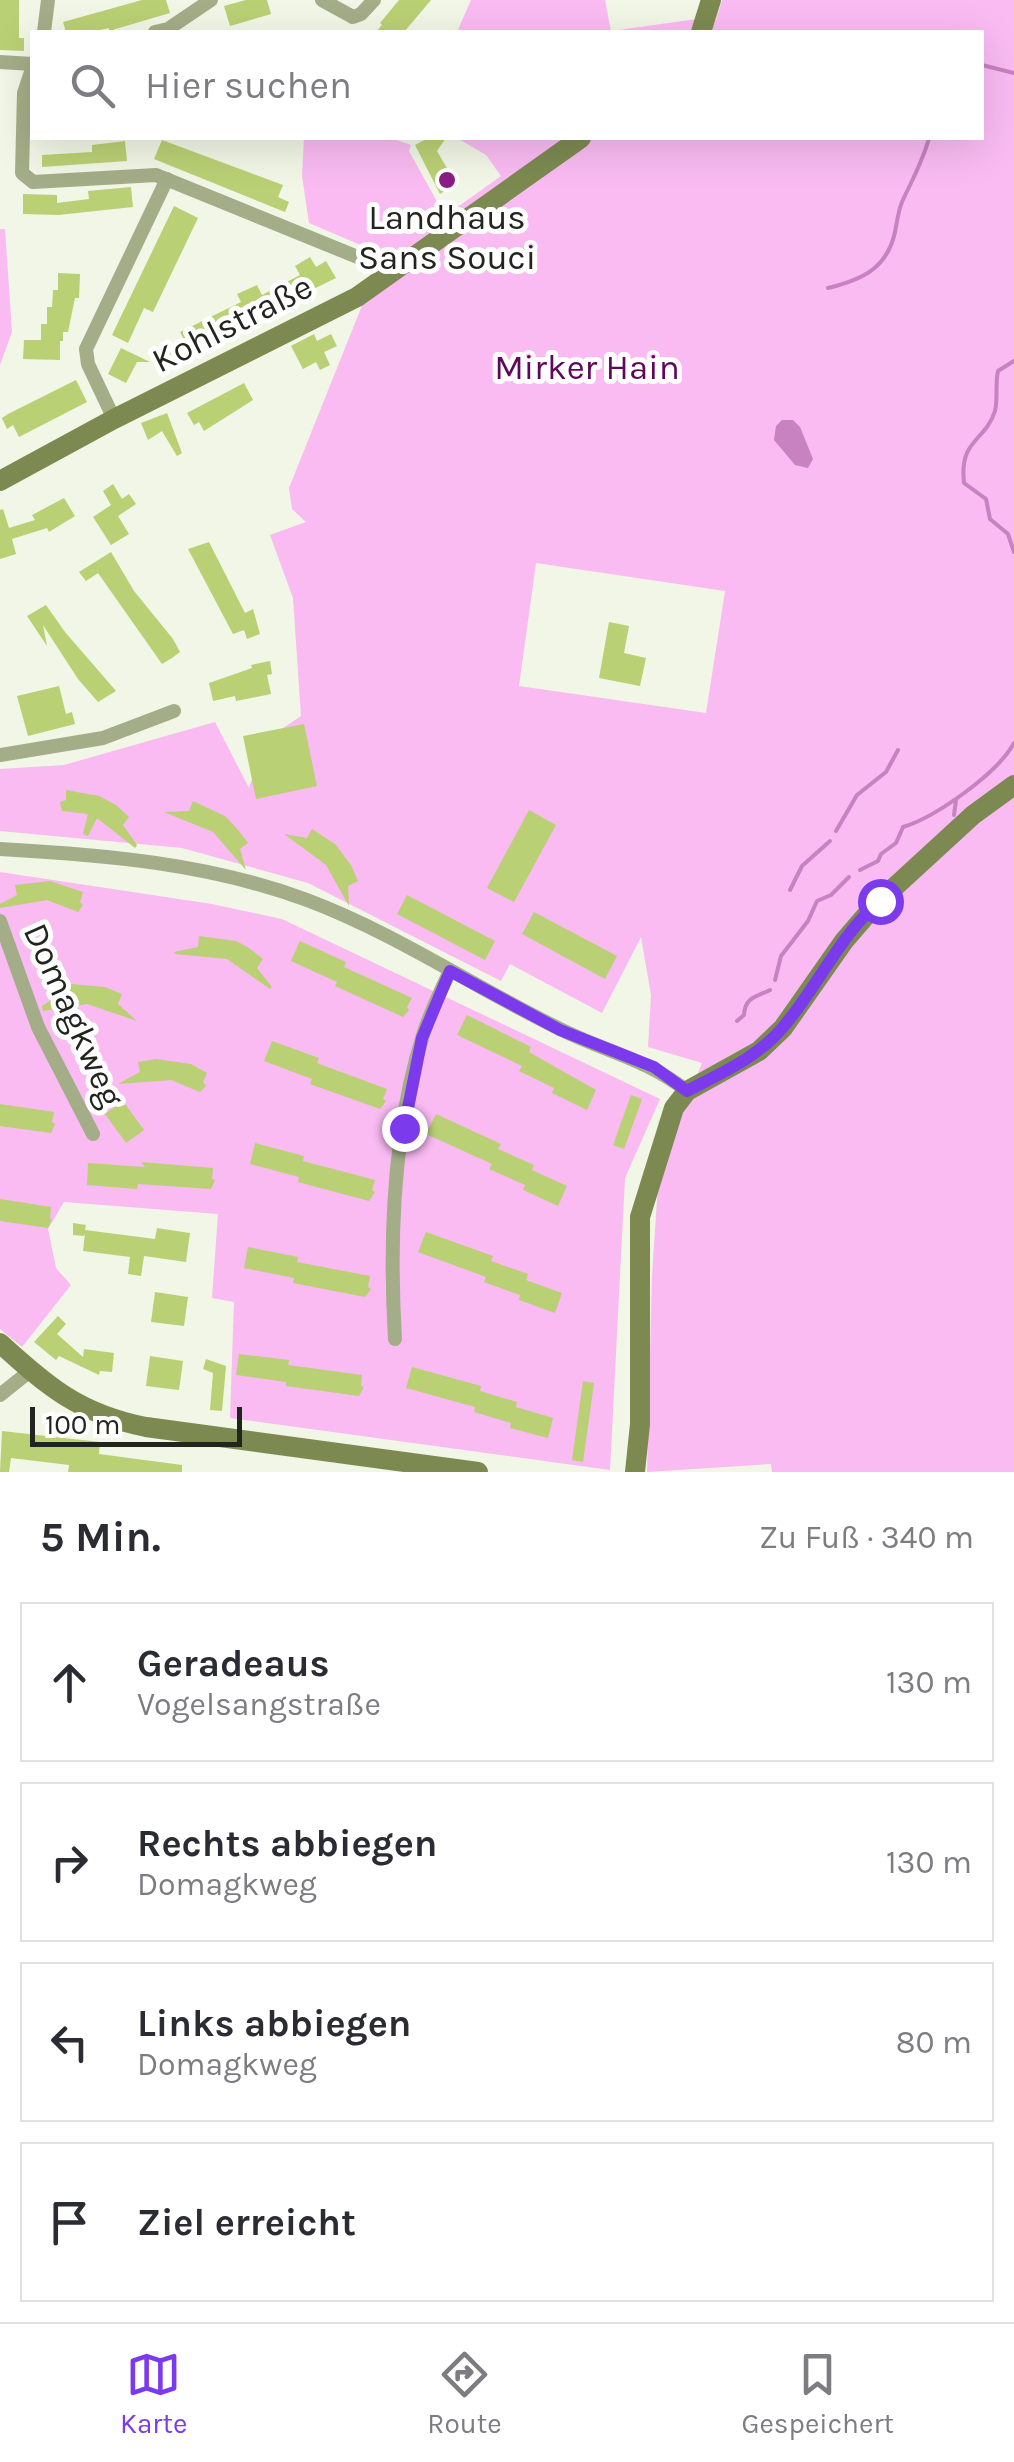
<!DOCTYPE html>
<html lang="de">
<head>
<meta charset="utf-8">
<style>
  body { margin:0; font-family:Karla,sans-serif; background:#f2f2f3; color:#2b2b33 }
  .scale { position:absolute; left:30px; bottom:25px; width:212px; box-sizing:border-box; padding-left:10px; border:5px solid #22241e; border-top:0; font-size:28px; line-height:35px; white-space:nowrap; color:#22241e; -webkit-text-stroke:8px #fff; paint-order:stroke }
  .stop { position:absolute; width:30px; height:30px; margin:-22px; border:8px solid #7c3aed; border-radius:50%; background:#fff }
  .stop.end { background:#7c3aed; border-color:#fff; box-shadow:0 2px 10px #0008 }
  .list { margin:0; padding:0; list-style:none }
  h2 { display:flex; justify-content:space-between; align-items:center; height:130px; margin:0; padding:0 40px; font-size:42px }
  h2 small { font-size:32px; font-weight:400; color:#7c7c81 }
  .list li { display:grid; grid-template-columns:65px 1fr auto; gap:30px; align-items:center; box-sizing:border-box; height:160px; margin:0 20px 20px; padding:0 20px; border:2px solid #e1e1e2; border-radius:0px }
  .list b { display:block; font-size:38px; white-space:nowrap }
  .list p { margin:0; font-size:32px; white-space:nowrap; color:#7c7c81 }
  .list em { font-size:32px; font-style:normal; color:#7c7c81 }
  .icon { flex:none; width:55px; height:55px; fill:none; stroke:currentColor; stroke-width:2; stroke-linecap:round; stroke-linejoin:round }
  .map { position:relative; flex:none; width:1014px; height:1472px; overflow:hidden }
  .search { position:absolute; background:#fff; box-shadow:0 10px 40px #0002; left:30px; right:30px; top:30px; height:110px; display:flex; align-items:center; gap:25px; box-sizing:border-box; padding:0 35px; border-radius:0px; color:#7c7c81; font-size:38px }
  .sheet { height:850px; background:#fff }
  nav { display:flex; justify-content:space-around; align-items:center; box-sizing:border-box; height:140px; border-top:2px solid #e1e1e2; background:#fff; font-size:28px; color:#7c7c81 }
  nav a { display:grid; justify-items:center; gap:5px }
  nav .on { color:#7c3aed }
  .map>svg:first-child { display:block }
  .green { fill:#f9bbf2; fill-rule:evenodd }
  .water { fill:#c881c1 }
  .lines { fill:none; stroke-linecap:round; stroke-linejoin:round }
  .stream { stroke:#c881c1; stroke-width:4 }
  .building { fill:#bad074 }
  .street { stroke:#a3ad87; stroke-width:14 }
  .secondary { stroke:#7c8a51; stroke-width:20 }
  .route { stroke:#7c3aed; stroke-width:12 }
  .poi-dot { fill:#891e83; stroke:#fff; stroke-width:4 }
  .labels { text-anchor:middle; stroke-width:10; stroke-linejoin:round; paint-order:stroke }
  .poi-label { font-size:35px; fill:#22241e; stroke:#fff }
  .street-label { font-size:35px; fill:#22241e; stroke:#fff }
  .park-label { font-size:35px; fill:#60075c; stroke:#fff }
</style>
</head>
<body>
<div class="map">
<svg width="1014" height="1472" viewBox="0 0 1014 1472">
  <rect width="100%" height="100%" fill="#f1f6e6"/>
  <!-- green -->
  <g class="green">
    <path d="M471 0H605L611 31 697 19 716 20 722 0H1014V1472H772L771 1464 647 1472 652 1276 659 1170 702 1063 648 1047 651 995 641 937 602 1013 510 964 501 981 308 883 182 848 0 831V769L64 765 215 722 249 788 265 740 301 716 293 598 270 535 306 522 292 509 289 488 363 303 414 268 309 223 302 176 304 138H391L411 145 409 151 445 216 501 176 486 155 457 138H982V32H457ZM536 563 725 591 706 713 519 686Z"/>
    <polygon points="0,229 5,229 12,332 0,365"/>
    <polygon points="0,872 212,904 282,919 660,1099 625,1178 610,1470 230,1418 234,1302 212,1298 218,1214 64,1202 48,1229 56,1268 71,1285 22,1347 0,1329"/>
  </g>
  <!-- water -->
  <polygon class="water" points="782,420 793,420 800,427 813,459 808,468 795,465 774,440 776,426"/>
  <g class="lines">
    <!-- stream -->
    <g class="stream">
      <polyline points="982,65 1014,73"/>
      <path d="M828 288C861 280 887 269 895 232 897 222 898 212 902 202 912 180 923 161 929 138"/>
      <path d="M1014 361 998 371C995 384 998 399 995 411 985 442 959 439 964 483L986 499 990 519 1008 534 1014 552"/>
      <polyline points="954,815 956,800"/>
      <polyline points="836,831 857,795 886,772 898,750"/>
      <path d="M860 870 878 861 881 854 896 843 903 827C936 817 998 773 1014 743"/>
      <polyline points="790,890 802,866 830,841"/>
      <polyline points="775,980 781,956 808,921 817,901 831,895 849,877"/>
      <path d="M737 1021 744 1015C745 997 756 997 770 990"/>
    </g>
  </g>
  <!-- building -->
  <g class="building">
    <polygon points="0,0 19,0 19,38 24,38 24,51 0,50"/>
    <polygon points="142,0 166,0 170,13 109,31 109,28 91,32 66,32 63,22"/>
    <polygon points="246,0 267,0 271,14 230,26 224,6"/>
    <polygon points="399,0 431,0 404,32 376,32 382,25 380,23"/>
    <polygon points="428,138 446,138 437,151 456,184 440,194 415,145"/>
    <polygon points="162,140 283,185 278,197 289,202 285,212 154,159"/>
    <polygon points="125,141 127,161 42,167 42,155 92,152 92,145"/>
    <polygon points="131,187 133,207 58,215 23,214 23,194 57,195 57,203 89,199 88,191"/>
    <polygon points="174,206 198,218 153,312 144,308 128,343 112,335"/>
    <polygon points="310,257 316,267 326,261 336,278 297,297 299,301 263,319 262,316 240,328 241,330 169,366 163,355 186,344 180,332 241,302 237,294 257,285 262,295 300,275 295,266"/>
    <polygon points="58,273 80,274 79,298 75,298 68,332 63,332 63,341 60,341 60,360 23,359 24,340 41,340 41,324 47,324 47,307 52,307 53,290 58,290"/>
    <polygon points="314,334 317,341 331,334 337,346 324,352 330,365 320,370 316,362 303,369 291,346"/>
    <polygon points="121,348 150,362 137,362 126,383 108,374"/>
    <polygon points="76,380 87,402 19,437 13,425 7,429 2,418 8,414"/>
    <polygon points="244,383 253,400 204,431 199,422 194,425 187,413"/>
    <polygon points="167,413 182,453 177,456 162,431 148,440 141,423"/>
    <polygon points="113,484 122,499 129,494 136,504 118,516 129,534 111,545 93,517 111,505 103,491"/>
    <polygon points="64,498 75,516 49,532 47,528 12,539 16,554 0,559 0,510 3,509 9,528 35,520 32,515"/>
    <polygon points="209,542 245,613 253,609 260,634 247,639 244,630 233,634 188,549"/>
    <polygon points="111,552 134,591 173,639 180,652 172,658 162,664 98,573 86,581 79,572"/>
    <polygon points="46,605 65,632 116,691 98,702 78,679 43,625 47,646 27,616"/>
    <polygon points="609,622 629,626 624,653 646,658 640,686 599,678"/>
    <polygon points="270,661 272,674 267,675 271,694 236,701 235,696 213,701 209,683 252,668 251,665"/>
    <polygon points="59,686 66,714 72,712 75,724 28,736 17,696"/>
    <polygon points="304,724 317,786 256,799 243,736"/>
    <polygon points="66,790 99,796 116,805 129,817 123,825 137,845 135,848 97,818 88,836 83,834 88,814 62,811 60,802 66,800"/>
    <polygon points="193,801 225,816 238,830 248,843 240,849 246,870 213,832 164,812 189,811"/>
    <polygon points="529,810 556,825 514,902 487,888"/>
    <polygon points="312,829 335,844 351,865 358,881 348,886 349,906 326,865 284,834 307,838"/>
    <polygon points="50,881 83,892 80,902 83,905 78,912 47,900 0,908 0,904 17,895 15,885"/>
    <polygon points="407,895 495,941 485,960 397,914"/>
    <polygon points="534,912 617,956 605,979 522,934"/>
    <polygon points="199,936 236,941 249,948 263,959 257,968 272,987 270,989 227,959 175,954 174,952 198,947"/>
    <polygon points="300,941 346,962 344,967 412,998 407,1007 409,1010 403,1017 335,986 337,982 291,961"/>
    <polygon points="71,984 105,987 122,994 118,1004 137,1021 87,1004 43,1011 42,1006 55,998 53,988"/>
    <polygon points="467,1015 531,1047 529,1052 596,1090 587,1110 552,1093 554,1088 519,1071 522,1066 457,1035"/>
    <polygon points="272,1041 319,1058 317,1063 387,1089 383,1099 386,1101 380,1109 310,1084 312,1079 264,1061"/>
    <polygon points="156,1059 191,1064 207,1073 203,1082 206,1086 200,1092 171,1080 118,1084 140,1072 138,1062"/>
    <polygon points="631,1095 642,1099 624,1149 613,1145"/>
    <polygon points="123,1101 144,1130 126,1143 105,1114"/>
    <polygon points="0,1104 54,1112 52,1122 55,1124 51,1133 0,1126"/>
    <polygon points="436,1114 501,1144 498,1149 534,1165 532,1170 567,1186 558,1206 523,1190 525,1185 489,1169 492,1164 426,1134"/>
    <polygon points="255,1143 304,1156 303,1161 375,1180 372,1190 375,1192 369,1201 298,1182 299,1177 250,1164"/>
    <polygon points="141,1162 213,1168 212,1179 215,1180 211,1189 138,1184 137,1189 87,1185 88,1163 145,1167"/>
    <polygon points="0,1199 51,1207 50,1218 52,1220 48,1228 0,1221"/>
    <polygon points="73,1223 86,1225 85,1230 155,1239 157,1228 190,1233 186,1262 144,1256 141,1276 128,1274 130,1257 83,1251 85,1233 84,1236 73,1235"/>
    <polygon points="426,1232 493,1256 491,1261 528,1274 526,1280 562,1293 555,1313 519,1300 520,1295 484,1282 486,1277 418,1252"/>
    <polygon points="248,1247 298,1257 297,1262 370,1276 368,1287 371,1289 365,1297 293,1283 294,1278 244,1268"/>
    <polygon points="155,1292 188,1297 184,1326 151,1322"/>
    <polygon points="58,1316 66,1324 57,1334 83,1357 84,1349 114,1353 112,1372 100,1371 99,1375 59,1356 56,1360 34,1342"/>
    <polygon points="239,1354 289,1360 288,1365 362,1375 361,1386 364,1387 359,1396 286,1386 286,1382 236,1375"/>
    <polygon points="150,1356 183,1361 179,1390 146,1386"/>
    <polygon points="206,1359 226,1366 222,1411 210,1410 213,1373 203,1369"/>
    <polygon points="412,1367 481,1386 480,1391 517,1402 516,1407 553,1418 548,1438 510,1428 511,1423 474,1412 475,1407 406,1388"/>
    <polygon points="583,1381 594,1383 583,1462 572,1460"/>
    <polygon points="2,1431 100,1442 99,1454 182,1465 182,1472 68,1472 69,1465 11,1458 9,1472 0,1472"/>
  </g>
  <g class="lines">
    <!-- street -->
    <g class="street">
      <polyline points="322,0 353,17 361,14 374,0"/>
      <polyline points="44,32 48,0"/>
      <polyline points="155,32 168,29 211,0"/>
      <polyline points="0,62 32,64"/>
      <polyline points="32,69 24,93 22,173 33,182 156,175 392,271"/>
      <polyline points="114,419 88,364 86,349 167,179"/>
      <polyline points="0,755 103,738 174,711"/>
      <path d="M0 849C105 855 207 863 307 900 395 933 474 987 558 1028 603 1051 645 1058 687 1091"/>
      <polyline points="0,921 38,1027 93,1134"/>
      <path d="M395 1339C389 1239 393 1131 423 1035 430 1013 440 992 450 971"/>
      <polyline points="0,1395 30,1371"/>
    </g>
    <!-- secondary -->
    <g class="secondary">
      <polyline points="701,32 711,0"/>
      <polyline points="0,481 114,419 357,297 581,138"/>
      <path d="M0 1343C48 1387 80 1414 146 1427L478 1472"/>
      <polyline points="635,1472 640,1424 640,1217 674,1108 687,1091 759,1051 783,1028 844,941 875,905 973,815 1014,785"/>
    </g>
  </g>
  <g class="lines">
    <!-- route -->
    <path class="route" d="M404 1128 422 1038 450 971 560 1030 654 1067 687 1091C721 1073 759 1057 784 1026 818 986 840 935 880 901"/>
  </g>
  <!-- markers -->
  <circle class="poi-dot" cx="447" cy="180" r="10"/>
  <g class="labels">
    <!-- poi labels -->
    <g class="poi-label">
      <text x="447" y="229">Landhaus<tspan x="447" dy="40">Sans Souci</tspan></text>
    </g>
    <!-- street labels -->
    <g class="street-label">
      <text transform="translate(232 323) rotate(-27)" y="12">Kohlstraße</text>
      <text transform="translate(74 1015) rotate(66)" y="12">Domagkweg</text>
    </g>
    <!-- park labels -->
    <g class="park-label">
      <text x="587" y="379">Mirker Hain</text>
    </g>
  </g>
</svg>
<div class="scale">100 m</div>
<div class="stop" style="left:880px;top:901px"></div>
<div class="stop end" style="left:404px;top:1128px"></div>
<div class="search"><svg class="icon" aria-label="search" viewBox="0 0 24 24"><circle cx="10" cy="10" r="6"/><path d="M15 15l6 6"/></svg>Hier suchen</div>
</div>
<section class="sheet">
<h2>5 Min.<small>Zu Fuß · 340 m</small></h2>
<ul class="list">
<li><svg class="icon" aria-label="ahead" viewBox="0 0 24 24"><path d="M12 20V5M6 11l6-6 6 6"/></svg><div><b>Geradeaus</b><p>Vogelsangstraße</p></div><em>130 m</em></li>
<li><svg class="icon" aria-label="right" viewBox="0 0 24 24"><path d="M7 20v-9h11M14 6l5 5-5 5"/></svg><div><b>Rechts abbiegen</b><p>Domagkweg</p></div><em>130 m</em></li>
<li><svg class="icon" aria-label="left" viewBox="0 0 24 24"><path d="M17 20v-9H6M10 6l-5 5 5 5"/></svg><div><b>Links abbiegen</b><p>Domagkweg</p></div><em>80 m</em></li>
<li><svg class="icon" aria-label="arrive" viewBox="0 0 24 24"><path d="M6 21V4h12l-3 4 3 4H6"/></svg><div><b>Ziel erreicht</b></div></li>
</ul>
</section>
<nav>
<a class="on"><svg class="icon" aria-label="map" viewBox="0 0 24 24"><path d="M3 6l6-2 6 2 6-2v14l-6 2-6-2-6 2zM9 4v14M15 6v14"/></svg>Karte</a>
<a><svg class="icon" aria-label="directions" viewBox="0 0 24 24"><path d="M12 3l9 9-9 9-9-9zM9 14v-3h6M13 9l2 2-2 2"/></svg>Route</a>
<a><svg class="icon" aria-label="saved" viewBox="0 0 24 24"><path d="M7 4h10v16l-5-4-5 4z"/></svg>Gespeichert</a>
</nav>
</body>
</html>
